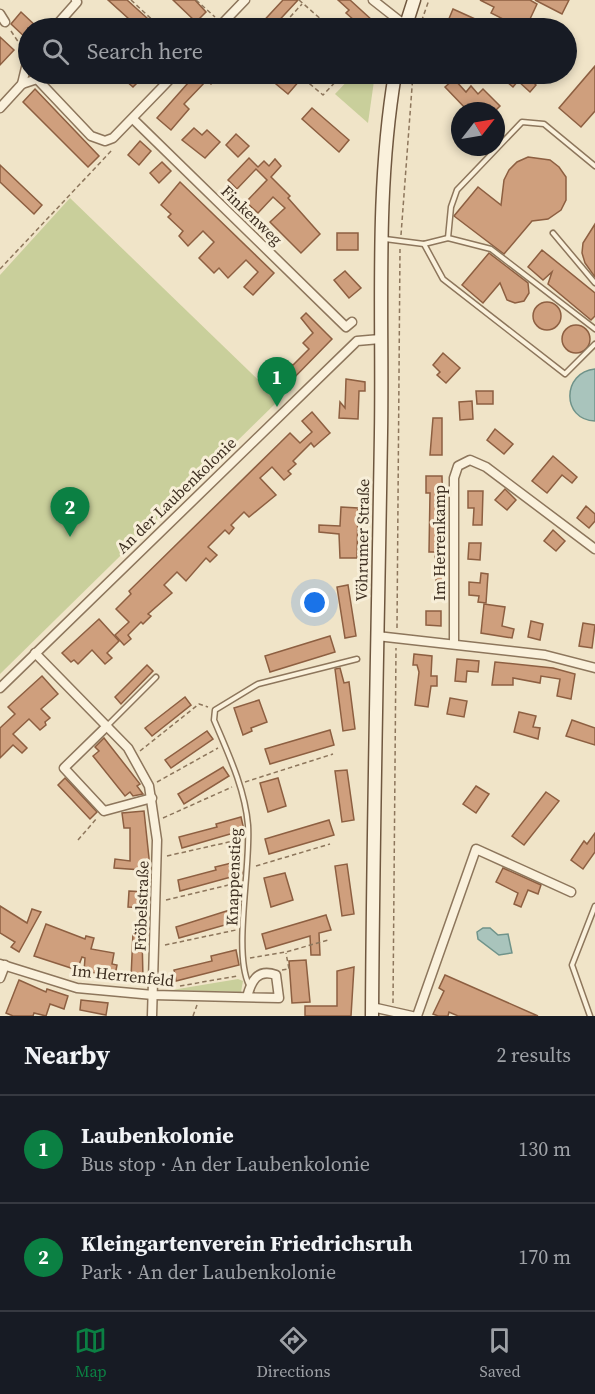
<!DOCTYPE html>
<html lang="en">
<head>
<meta charset="utf-8">
<style>
  body { margin:0; font-family:"Source Serif 4",serif; background:#242831; color:#f1f3f6 }
  .compass { position:absolute; left:451px; top:102px; width:54px; height:54px; border-radius:50%; background:#171b24; box-shadow:0 3px 9px #0003; rotate:59deg }
  .you { position:absolute; left:315px; top:603px; width:21px; height:21px; margin:-15px; border:4px solid #fff; border-radius:50%; background:#1a73e8; box-shadow:0 0 0 9px #1a73e833 }
  .badge { display:grid; place-items:center; width:39px; height:39px; border-radius:50%; background:#0b8043; color:#fff; font-size:20px; font-weight:700 }
  .pin { position:absolute; translate:-50% -50px; filter:drop-shadow(0 2px 3px #0008) }
  .pin::after { content:''; position:absolute; top:32px; width:21px; height:18px; background:inherit; clip-path:polygon(0 0,100% 0,50% 100%) }
  .list { margin:0; padding:0; list-style:none }
  h2 { display:flex; justify-content:space-between; align-items:center; height:78px; margin:0; padding:0 24px; font-size:26px }
  h2 small { font-size:20px; font-weight:400; color:#9ea1a6 }
  .list li { display:grid; grid-template-columns:39px 1fr auto; gap:18px; align-items:center; box-sizing:border-box; height:108px; padding:0 24px; border-top:2px solid #363941 }
  .list b { display:block; font-size:22px; white-space:nowrap }
  .list p { margin:0; font-size:20px; white-space:nowrap; color:#9ea1a6 }
  .list em { font-size:20px; font-style:normal; color:#9ea1a6 }
  .icon { flex:none; width:33px; height:33px; fill:none; stroke:currentColor; stroke-width:2; stroke-linecap:round; stroke-linejoin:round }
  .map { position:relative; flex:none; width:595px; height:1016px; overflow:hidden }
  .search { position:absolute; background:#171b24; box-shadow:0 3px 9px #0003; left:18px; right:18px; top:18px; height:66px; display:flex; align-items:center; gap:15px; box-sizing:border-box; padding:0 21px; border-radius:33px; color:#9ea1a6; font-size:22px }
  .sheet { height:294px; background:#171b24 }
  nav { display:flex; justify-content:space-around; align-items:center; box-sizing:border-box; height:84px; border-top:2px solid #363941; background:#171b24; font-size:16px; color:#9ea1a6 }
  nav a { display:grid; justify-items:center; gap:3px }
  nav .on { color:#0b8043 }
  .map>svg:first-child { display:block }
  .green { fill:#c9cf9b }
  .water { fill:#a9c4bc; stroke:#6f938a; stroke-width:1.5 }
  .building { fill:#cf9f7d; stroke:#8d5f41; stroke-width:1.5 }
  .lines { fill:none; stroke-linecap:round; stroke-linejoin:round }
  .lane-casing { stroke:#8d765c; stroke-width:7 }
  .street-casing { stroke:#8d765c; stroke-width:11 }
  .secondary-casing { stroke:#6f573f; stroke-width:15 }
  .path { stroke:#8d765c; stroke-width:1.5; stroke-dasharray:4.5 3; stroke-linecap:butt }
  .lane { stroke:#faf1dc; stroke-width:4 }
  .street { stroke:#faf1dc; stroke-width:8 }
  .secondary { stroke:#faf1dc; stroke-width:12 }
  .labels { text-anchor:middle; stroke-width:6; stroke-linejoin:round; paint-order:stroke }
  .street-label { font-size:16px; fill:#3d2e20; stroke:#f7eed8 }
</style>
</head>
<body>
<div class="map">
<svg width="595" height="1016" viewBox="0 0 595 1016">
  <rect width="100%" height="100%" fill="#f0e4c8"/>
  <!-- green -->
  <g class="green">
    <polygon points="354,74 375,74 368,123 335,94"/>
    <polygon points="70,198 279,400 0,674 0,275"/>
    <polygon points="238,979 243,981 241,992 172,990"/>
  </g>
  <!-- water -->
  <g class="water">
    <path d="M595 369V421C561 420 562 372 595 369Z"/>
    <polygon points="483,928 490,928 498,935 508,934 512,953 499,955 478,939 477,932"/>
  </g>
  <!-- building -->
  <g class="building">
    <polygon points="108,0 127,0 158,28 139,28"/>
    <polygon points="173,0 195,0 206,12 196,22"/>
    <polygon points="283,0 298,0 272,28 257,28"/>
    <polygon points="338,0 350,0 373,21 366,28 363,28 346,13 349,10"/>
    <polygon points="480,0 530,0 537,4 530,19 537,22 533,28 503,28 507,21 491,13 494,7"/>
    <polygon points="535,0 569,0 562,14"/>
    <polygon points="453,9 495,28 464,28 448,21"/>
    <polygon points="21,12 38,28 28,28 28,40 11,24"/>
    <polygon points="0,37 14,50 0,65"/>
    <polygon points="595,66 595,111 581,127 559,108"/>
    <polygon points="118,74 146,74 133,87"/>
    <polygon points="196,74 221,74 211,84 207,80 184,104 189,109 171,130 157,118"/>
    <polygon points="264,74 292,74 300,80 288,94"/>
    <polygon points="498,74 535,74 530,79 536,85 530,92 518,81 513,87"/>
    <polygon points="454,79 466,92 471,86 478,94 483,89 500,106 495,111 479,111 475,106 468,111 445,87"/>
    <polygon points="35,89 99,156 88,167 23,102"/>
    <polygon points="312,108 349,140 339,152 302,119"/>
    <polygon points="194,128 202,135 207,130 220,142 205,158 182,140"/>
    <polygon points="236,134 249,146 238,157 226,145"/>
    <polygon points="140,141 151,151 139,165 128,155"/>
    <polygon points="528,157 550,160 559,167 566,177 566,200 561,210 548,219 532,221 504,254 454,216 478,187 501,205 504,180 509,170 517,162"/>
    <polygon points="249,158 258,167 264,161 269,166 275,159 281,166 271,177 290,196 288,198 320,234 301,253 270,222 285,208 273,197 258,213 246,202 267,180 256,169 237,189 228,180"/>
    <polygon points="162,162 171,171 159,183 150,173"/>
    <polygon points="0,165 42,205 34,214 0,182"/>
    <polygon points="180,182 274,273 253,295 244,287 258,272 246,260 228,278 219,268 214,273 199,258 214,242 203,231 188,246 179,236 183,231 168,217 171,214 161,205"/>
    <polygon points="595,224 595,277 585,263 582,253 583,243"/>
    <rect x="337" y="233" width="21" height="17"/>
    <polygon points="542,250 595,293 595,316 591,320 548,284 552,272 543,280 528,267"/>
    <polygon points="489,253 528,283 529,293 524,301 515,303 507,300 500,283 483,303 462,285"/>
    <polygon points="345,271 361,288 349,298 334,280"/>
    <circle cx="547" cy="316" r="14"/>
    <polygon points="306,313 332,339 287,385 271,369 281,359 288,366 291,364 293,365 309,349 303,343 313,333 301,318"/>
    <circle cx="576" cy="339" r="14"/>
    <polygon points="443,353 460,368 446,383 437,375 440,372 433,365"/>
    <polygon points="346,379 365,382 365,391 359,391 358,419 339,418 340,402 345,408"/>
    <polygon points="476,391 493,391 493,404 477,404"/>
    <polygon points="472,401 473,419 460,420 459,402"/>
    <polygon points="312,412 330,433 314,447 311,443 293,461 296,464 288,471 291,474 284,480 272,467 260,478 276,495 249,517 244,512 231,525 234,528 229,534 225,530 208,547 217,555 210,562 206,558 186,581 177,572 164,585 172,593 148,614 151,616 143,624 141,622 128,635 131,639 124,645 115,635 129,622 116,609 131,594 129,591 290,433 300,443 312,432 302,421"/>
    <polygon points="433,418 442,418 442,455 430,455"/>
    <polygon points="495,429 513,444 504,454 487,440"/>
    <polygon points="553,456 577,477 572,483 562,475 547,493 532,481"/>
    <polygon points="426,476 442,476 444,581 436,581 435,552 429,552 430,493 426,493"/>
    <polygon points="505,489 516,500 507,510 495,500"/>
    <polygon points="468,491 483,491 482,525 473,525 474,508 468,508"/>
    <polygon points="586,506 595,514 595,521 589,528 577,518"/>
    <polygon points="341,507 358,508 357,558 340,558 339,534 319,532 319,525 340,526"/>
    <polygon points="553,530 565,541 556,551 544,541"/>
    <polygon points="469,543 481,543 480,560 468,559"/>
    <polygon points="481,573 488,574 486,603 478,602 479,596 469,595 469,582 480,583"/>
    <polygon points="348,585 356,636 345,638 337,587"/>
    <polygon points="484,604 505,607 502,626 514,629 512,638 481,633"/>
    <polygon points="426,611 441,611 441,626 426,625"/>
    <polygon points="99,619 119,641 107,653 112,658 105,664 92,650 78,664 74,660 71,662 62,653"/>
    <polygon points="531,621 543,624 540,640 528,637"/>
    <polygon points="583,623 595,625 592,648 579,646"/>
    <polygon points="330,636 335,652 270,672 265,656"/>
    <polygon points="414,654 432,656 431,676 437,676 437,686 431,686 428,707 415,705 419,672 417,665 413,665"/>
    <polygon points="457,659 479,661 478,672 467,671 466,682 455,681"/>
    <polygon points="495,662 553,668 575,674 571,699 557,696 560,679 541,676 540,683 513,678 513,685 492,685"/>
    <polygon points="147,665 153,671 121,704 115,697"/>
    <polygon points="340,668 344,683 349,682 355,729 343,731 335,669"/>
    <polygon points="42,676 58,694 41,709 50,718 45,722 46,725 40,730 29,719 13,734 27,748 22,753 13,745 0,758 0,728 15,714 8,707"/>
    <polygon points="185,697 191,705 152,736 145,728"/>
    <polygon points="450,698 467,701 464,717 447,714"/>
    <polygon points="259,700 267,722 251,728 252,731 243,735 234,708"/>
    <polygon points="519,712 536,716 533,727 540,728 538,739 514,732"/>
    <polygon points="572,720 595,728 595,745 566,736"/>
    <polygon points="330,730 334,745 270,764 265,749"/>
    <polygon points="207,731 213,739 171,768 165,760"/>
    <polygon points="104,738 140,784 137,786 143,794 133,796 130,792 125,796 93,756 99,751 95,747"/>
    <polygon points="223,767 229,776 184,804 178,794"/>
    <polygon points="347,770 354,820 342,822 335,771"/>
    <polygon points="65,778 97,812 90,819 58,785"/>
    <polygon points="278,778 286,806 268,812 260,783"/>
    <polygon points="476,786 489,794 476,813 463,804"/>
    <polygon points="546,792 559,801 524,845 512,836"/>
    <polygon points="144,811 149,858 149,878 146,882 138,877 142,870 114,868 115,859 130,861 130,828 124,828 122,813"/>
    <polygon points="241,817 244,830 182,848 179,837 217,827 216,824"/>
    <polygon points="329,820 334,835 269,854 265,839"/>
    <polygon points="595,833 595,852 583,869 571,860 584,841 587,844"/>
    <polygon points="240,861 242,874 180,891 178,880 216,870 215,867"/>
    <polygon points="347,864 354,914 342,916 335,866"/>
    <polygon points="503,868 541,885 538,894 528,890 521,907 514,904 518,893 496,882"/>
    <polygon points="285,873 293,900 271,907 264,878"/>
    <polygon points="129,891 146,892 145,908 128,907"/>
    <polygon points="0,906 27,923 32,909 41,912 19,952 11,947 15,942 0,933"/>
    <polygon points="239,907 239,921 179,938 176,927"/>
    <polygon points="326,915 331,930 319,933 320,955 311,955 310,936 266,949 262,934"/>
    <polygon points="46,924 85,939 86,936 94,938 91,949 114,953 112,964 117,965 115,976 84,971 85,958 82,957 77,970 34,956"/>
    <polygon points="133,933 142,935 143,979 131,978"/>
    <polygon points="236,950 239,965 176,981 174,970 212,961 211,956"/>
    <polygon points="306,960 310,1002 292,1003 289,961"/>
    <polygon points="354,967 351,1016 305,1016 305,1006 337,1006 337,971"/>
    <polygon points="445,975 538,1016 458,1016 449,1012 448,1016 438,1016 433,1014 444,991 439,988"/>
    <polygon points="19,980 46,992 47,989 68,996 64,1009 50,1004 46,1016 34,1013 33,1016 13,1016 6,1013"/>
    <polygon points="81,1000 108,1003 106,1015 80,1010"/>
  </g>
  <g class="lines">
    <defs>
      <g id="lane">
        <polyline points="553,233 595,283"/>
        <polyline points="448,238 451,207 457,190 522,122 544,124 595,166"/>
        <polyline points="385,239 424,244 448,238 491,249 595,329"/>
        <polyline points="424,244 443,279 565,374 595,344"/>
        <polyline points="108,725 156,677"/>
        <path d="M249 985C233 952 251 867 248 825 245 789 228 753 214 720L215 710 258 684 357 659"/>
        <polyline points="590,1016 572,965 595,906"/>
      </g>
      <g id="street">
        <polyline points="373,0 406,26"/>
        <polyline points="0,14 5,22"/>
        <polyline points="54,28 77,2 76,0"/>
        <polyline points="218,28 245,0"/>
        <polyline points="22,84 28,59"/>
        <polyline points="0,108 22,84 37,79 91,136 105,141 113,138 175,74"/>
        <polyline points="133,119 346,327 352,322"/>
        <polyline points="377,636 545,655 595,668"/>
        <polyline points="454,644 454,478 458,466 470,460 486,467 595,549"/>
        <polyline points="35,653 128,748 149,786 157,840 152,1016"/>
        <polyline points="0,688 357,341 380,339"/>
        <polyline points="107,726 64,768 104,811 152,798"/>
        <path d="M0 964 77 988 153 995 279 998 276 975C257 968 251 982 247 997"/>
        <polyline points="0,978 5,965"/>
        <polyline points="372,1007 412,1016"/>
        <polyline points="417,1016 476,849 571,892"/>
      </g>
      <g id="secondary">
        <polyline points="405,28 414,0"/>
        <path d="M372 1016C373 822 378 627 381 433 383 313 375 193 395 74"/>
      </g>
    </defs>
    <!-- lane casing -->
    <use href="#lane" class="lane-casing"/>
    <!-- street casing -->
    <use href="#street" class="street-casing"/>
    <!-- secondary casing -->
    <use href="#secondary" class="secondary-casing"/>
    <!-- path -->
    <g class="path">
      <polyline points="131,0 161,28"/>
      <polyline points="196,0 215,17"/>
      <polyline points="299,0 331,28"/>
      <polyline points="238,21 247,28"/>
      <polyline points="93,25 96,28"/>
      <polyline points="280,28 302,4"/>
      <polyline points="419,28 429,0"/>
      <polyline points="11,31 25,52"/>
      <polyline points="143,74 153,83"/>
      <polyline points="298,74 323,95 343,74"/>
      <polyline points="401,235 413,74"/>
      <polyline points="0,269 113,149"/>
      <polyline points="397,628 400,249"/>
      <polyline points="140,751 199,704 208,707"/>
      <polyline points="157,782 218,748"/>
      <polyline points="245,782 333,754"/>
      <polyline points="163,818 232,787"/>
      <polyline points="78,840 97,818"/>
      <polyline points="167,856 242,839"/>
      <polyline points="256,866 330,844"/>
      <polyline points="166,900 237,883"/>
      <polyline points="165,945 236,930"/>
      <polyline points="250,958 286,952 328,940"/>
      <polyline points="282,970 289,969 286,953"/>
      <polyline points="180,986 237,976"/>
      <polyline points="393,1003 396,648"/>
      <polyline points="193,1016 197,1005"/>
    </g>
    <!-- lane -->
    <use href="#lane" class="lane"/>
    <!-- street -->
    <use href="#street" class="street"/>
    <!-- secondary -->
    <use href="#secondary" class="secondary"/>
  </g>
  <g class="labels">
    <!-- street labels -->
    <g class="street-label">
      <text transform="translate(252 215) rotate(44)" y="6">Finkenweg</text>
      <text transform="translate(176 495) rotate(-44)" y="6">An der Laubenkolonie</text>
      <text transform="translate(362 540) rotate(-89)" y="6">Vöhrumer Straße</text>
      <text transform="translate(439 543) rotate(-90)" y="6">Im Herrenkamp</text>
      <text transform="translate(233 877) rotate(-88)" y="6">Knappenstieg</text>
      <text transform="translate(141 906) rotate(-88)" y="6">Fröbelstraße</text>
      <text transform="translate(123 975) rotate(6)" y="6">Im Herrenfeld</text>
    </g>
  </g>
</svg>
<svg class="compass" viewBox="-18 -18 36 36"><path d="M0-13l5 13h-10z" fill="#e53935"/><path d="M0 13l5-13h-10z" fill="#9ea1a6"/></svg>
<div class="you"></div>
<div class="pin badge" style="left:277px;top:407px">1</div>
<div class="pin badge" style="left:70px;top:537px">2</div>
<div class="search"><svg class="icon" aria-label="search" viewBox="0 0 24 24"><circle cx="10" cy="10" r="6"/><path d="M15 15l6 6"/></svg>Search here</div>
</div>
<section class="sheet">
<h2>Nearby<small>2 results</small></h2>
<ul class="list">
<li><span class="badge">1</span><div><b>Laubenkolonie</b><p>Bus stop · An der Laubenkolonie</p></div><em>130 m</em></li>
<li><span class="badge">2</span><div><b>Kleingartenverein Friedrichsruh</b><p>Park · An der Laubenkolonie</p></div><em>170 m</em></li>
</ul>
</section>
<nav>
<a class="on"><svg class="icon" aria-label="map" viewBox="0 0 24 24"><path d="M3 6l6-2 6 2 6-2v14l-6 2-6-2-6 2zM9 4v14M15 6v14"/></svg>Map</a>
<a><svg class="icon" aria-label="directions" viewBox="0 0 24 24"><path d="M12 3l9 9-9 9-9-9zM9 14v-3h6M13 9l2 2-2 2"/></svg>Directions</a>
<a><svg class="icon" aria-label="saved" viewBox="0 0 24 24"><path d="M7 4h10v16l-5-4-5 4z"/></svg>Saved</a>
</nav>
</body>
</html>
